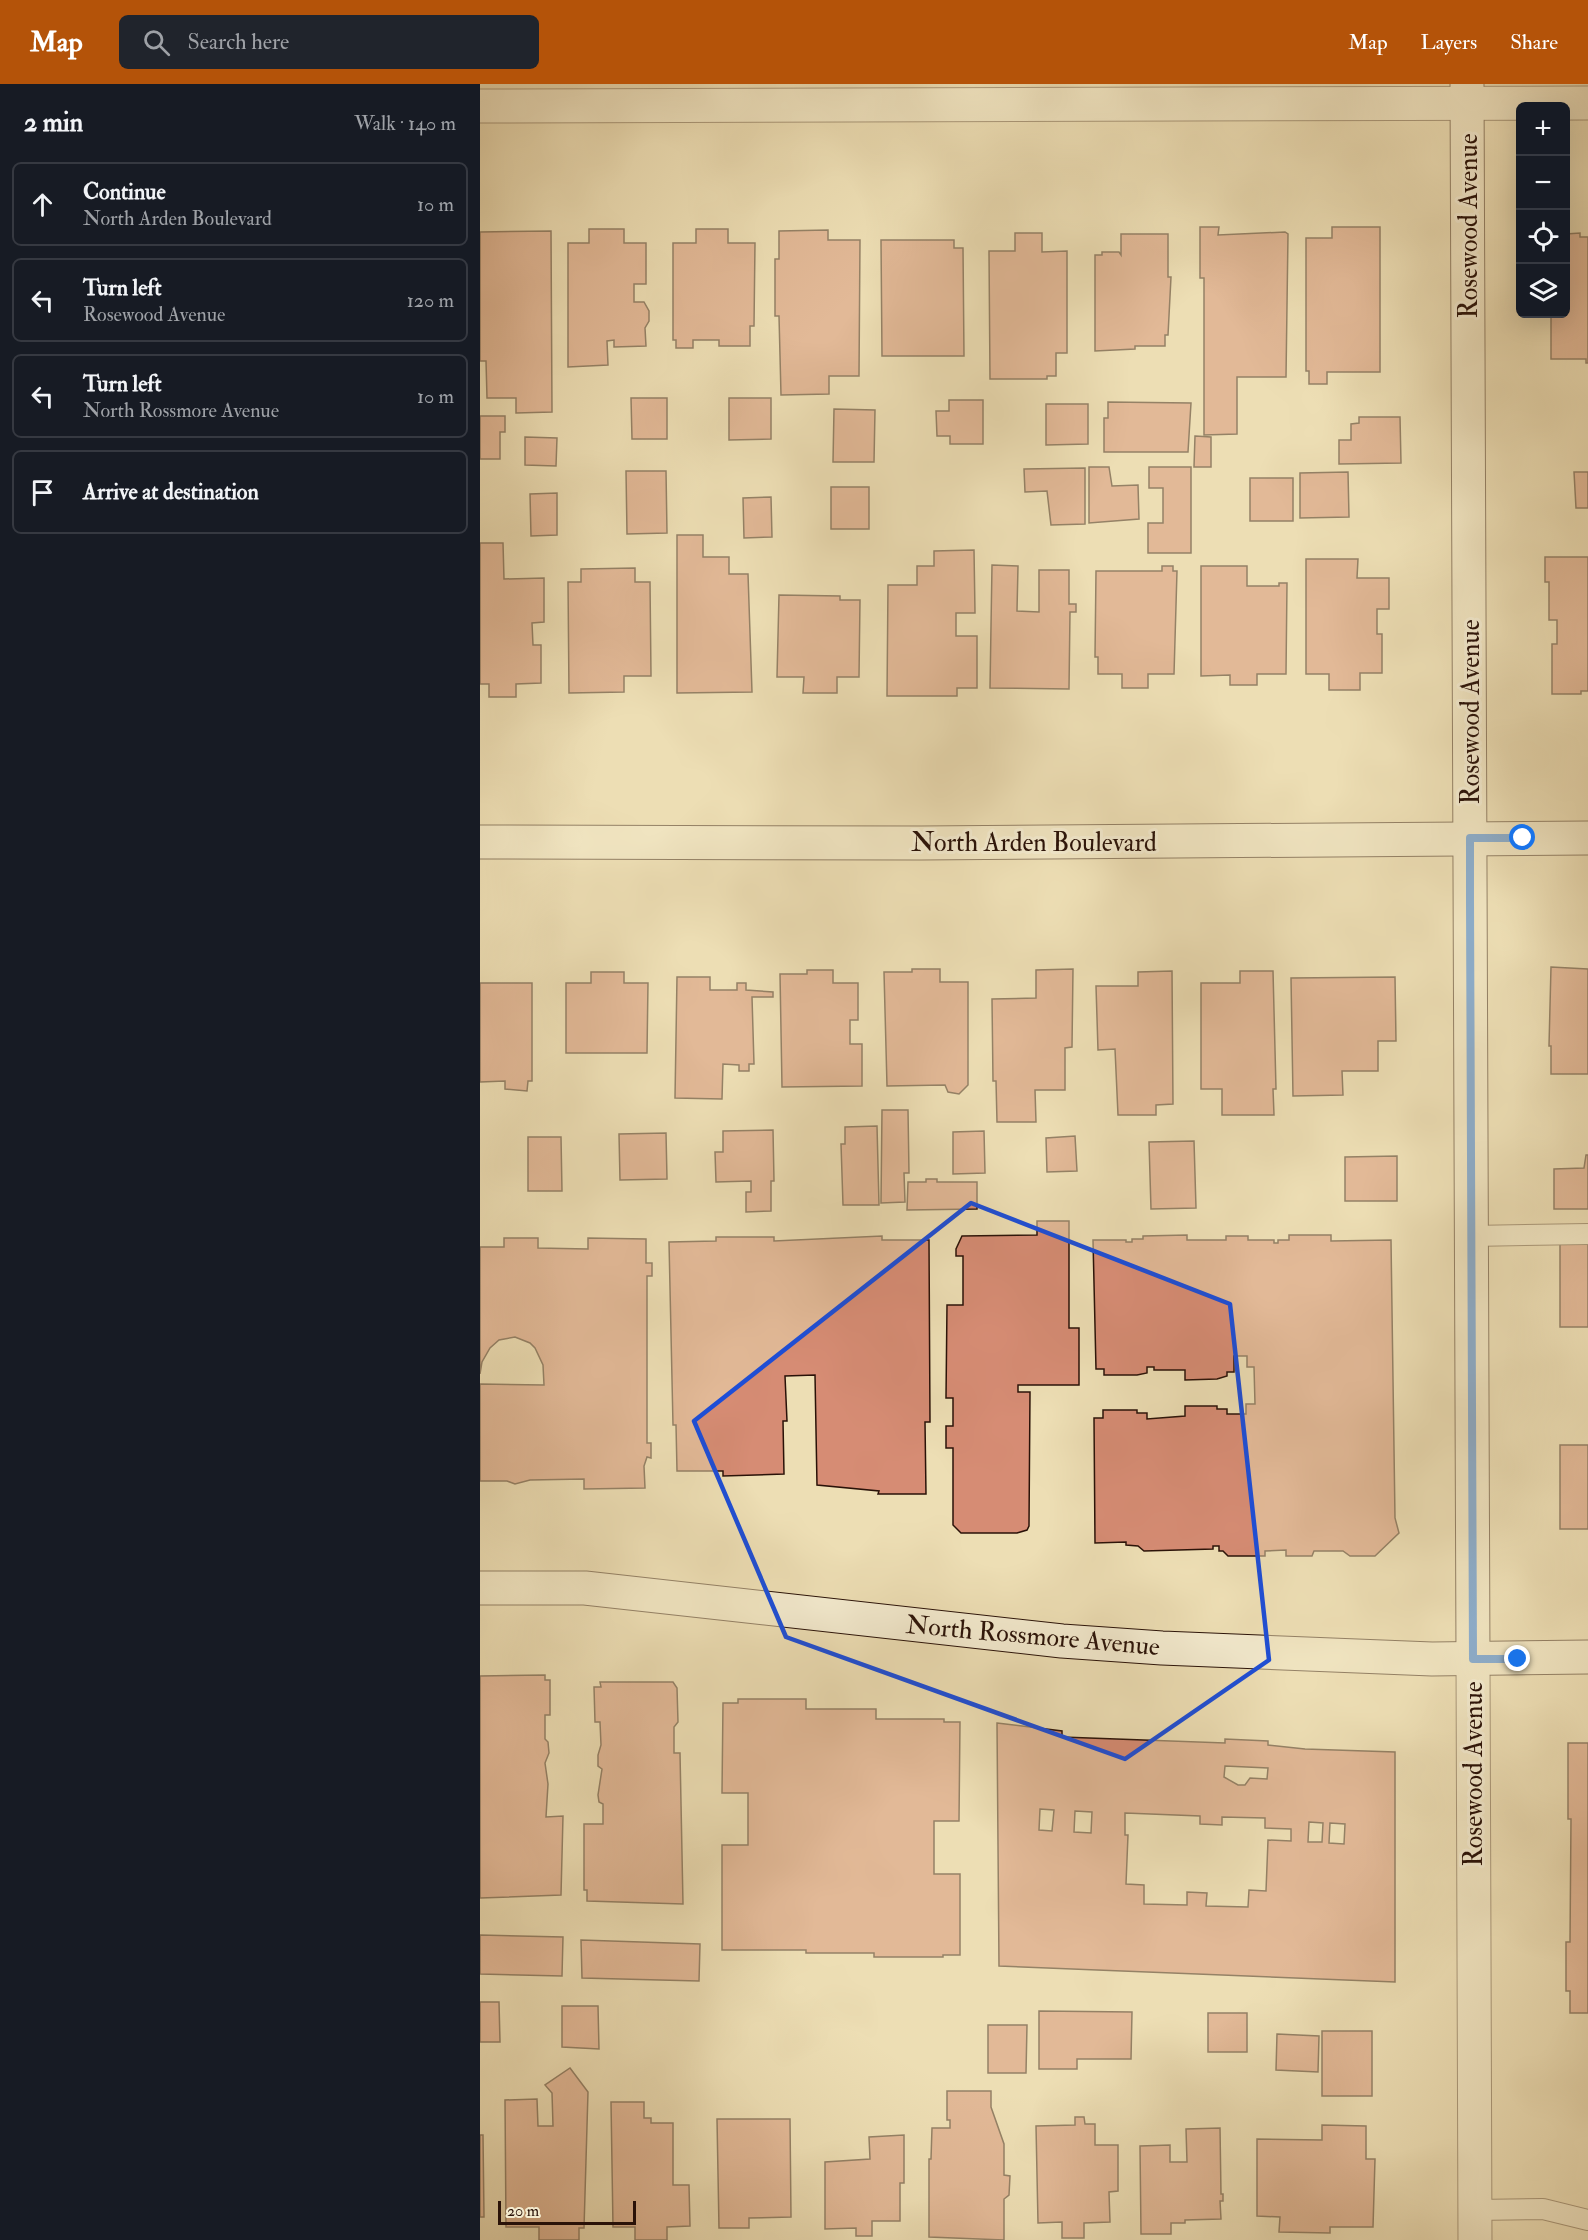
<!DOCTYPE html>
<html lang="en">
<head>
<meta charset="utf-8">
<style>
  body { margin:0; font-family:"IM FELL Double Pica",serif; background:#20242c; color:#f1f3f6 }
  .controls { position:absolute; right:18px; top:18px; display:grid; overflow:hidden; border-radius:9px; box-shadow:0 6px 24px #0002 }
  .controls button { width:54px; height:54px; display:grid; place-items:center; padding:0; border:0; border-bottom:2px solid #363941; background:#171b24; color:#f1f3f6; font:30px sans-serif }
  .scale { position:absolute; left:18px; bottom:15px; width:138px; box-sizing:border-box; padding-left:6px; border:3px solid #2a1208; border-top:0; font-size:16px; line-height:21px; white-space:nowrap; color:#2a1208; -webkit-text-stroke:4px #f3eace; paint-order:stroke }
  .stop { position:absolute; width:18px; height:18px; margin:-14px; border:4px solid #1a73e8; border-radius:50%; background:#fff }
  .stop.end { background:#1a73e8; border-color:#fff; box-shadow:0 2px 6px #0008 }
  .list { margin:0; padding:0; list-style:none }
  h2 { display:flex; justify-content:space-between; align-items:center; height:78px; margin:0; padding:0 24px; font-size:26px }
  h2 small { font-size:20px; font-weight:400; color:#9ea1a6 }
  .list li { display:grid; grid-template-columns:39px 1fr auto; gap:18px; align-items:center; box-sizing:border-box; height:84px; margin:0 12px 12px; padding:0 12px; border:2px solid #363941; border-radius:9px }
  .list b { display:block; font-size:22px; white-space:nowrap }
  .list p { margin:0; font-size:20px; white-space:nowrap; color:#9ea1a6 }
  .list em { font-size:20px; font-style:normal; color:#9ea1a6 }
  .icon { flex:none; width:33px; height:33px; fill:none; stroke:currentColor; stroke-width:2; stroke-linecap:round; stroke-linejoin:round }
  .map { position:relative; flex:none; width:1108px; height:2156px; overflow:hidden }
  header { display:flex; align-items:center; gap:36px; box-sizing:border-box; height:84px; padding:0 30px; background:#b45309; color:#fff }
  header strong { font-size:28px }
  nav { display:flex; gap:33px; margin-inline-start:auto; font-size:21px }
  .search { width:420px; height:54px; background:#20242c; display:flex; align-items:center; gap:15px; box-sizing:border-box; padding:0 21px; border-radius:9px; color:#9ea1a6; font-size:22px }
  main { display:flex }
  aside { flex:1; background:#171b24 }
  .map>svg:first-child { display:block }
  .building { fill:#d68c74; stroke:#2a1208; stroke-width:1.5; fill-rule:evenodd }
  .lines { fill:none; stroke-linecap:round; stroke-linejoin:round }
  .lane-casing { stroke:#5b4533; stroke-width:22 }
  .street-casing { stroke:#5b4533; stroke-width:35 }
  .secondary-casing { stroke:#2a1208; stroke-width:35 }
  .lane { stroke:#f3eace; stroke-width:20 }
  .street { stroke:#f3eace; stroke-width:33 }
  .secondary { stroke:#f3eace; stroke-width:33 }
  .route { stroke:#1a73e8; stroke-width:8 }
  .marked { fill:none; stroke:#1d4ed8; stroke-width:4.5; stroke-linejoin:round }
  .labels { text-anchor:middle; stroke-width:6; stroke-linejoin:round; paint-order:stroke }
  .street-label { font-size:26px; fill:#2a1208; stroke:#f3eace }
</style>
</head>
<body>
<header>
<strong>Map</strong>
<div class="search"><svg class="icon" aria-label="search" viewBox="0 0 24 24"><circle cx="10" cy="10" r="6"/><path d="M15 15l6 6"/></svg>Search here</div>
<nav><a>Map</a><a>Layers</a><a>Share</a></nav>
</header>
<main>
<aside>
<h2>2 min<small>Walk · 140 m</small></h2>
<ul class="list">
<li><svg class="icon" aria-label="ahead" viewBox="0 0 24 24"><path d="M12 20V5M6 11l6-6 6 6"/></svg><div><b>Continue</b><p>North Arden Boulevard</p></div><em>10 m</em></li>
<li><svg class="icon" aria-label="left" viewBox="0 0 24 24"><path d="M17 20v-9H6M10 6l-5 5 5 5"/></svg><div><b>Turn left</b><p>Rosewood Avenue</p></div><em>120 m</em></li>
<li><svg class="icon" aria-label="left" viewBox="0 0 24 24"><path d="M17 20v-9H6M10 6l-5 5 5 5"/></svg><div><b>Turn left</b><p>North Rossmore Avenue</p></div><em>10 m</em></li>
<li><svg class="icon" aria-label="arrive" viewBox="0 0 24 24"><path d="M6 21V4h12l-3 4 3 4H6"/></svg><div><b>Arrive at destination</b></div></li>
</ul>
</aside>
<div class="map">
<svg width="1108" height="2156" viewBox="0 0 1108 2156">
  <rect width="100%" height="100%" fill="#eddeb4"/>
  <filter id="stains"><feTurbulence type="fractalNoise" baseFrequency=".00333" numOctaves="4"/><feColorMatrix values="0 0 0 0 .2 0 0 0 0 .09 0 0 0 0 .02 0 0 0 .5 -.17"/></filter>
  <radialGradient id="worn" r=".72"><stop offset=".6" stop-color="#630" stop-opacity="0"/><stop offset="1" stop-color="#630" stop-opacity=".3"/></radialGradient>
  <!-- building -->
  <g class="building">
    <polygon points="720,143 739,143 738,151 805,148 808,150 806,293 757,293 757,350 724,351 724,194 720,194"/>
    <polygon points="852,143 900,143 900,288 847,288 847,300 829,300 829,287 826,287 826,154 852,154"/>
    <polygon points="109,145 144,145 144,159 166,159 166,200 154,200 154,218 164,218 169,227 169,237 165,244 166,262 134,263 134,256 127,257 128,281 88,283 88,159 109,159"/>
    <polygon points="216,145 248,145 248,159 275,159 274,242 270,242 270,262 239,262 239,256 213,256 213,264 196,264 196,256 193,256 193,159 216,159"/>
    <polygon points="348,146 348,156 380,156 379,292 349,292 349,310 301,311 299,232 295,232 295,175 299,175 299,147"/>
    <polygon points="71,147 72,328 36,329 36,314 7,314 6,277 0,277 0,148"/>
    <polygon points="535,149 562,149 562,168 587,167 587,269 576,269 576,292 567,292 567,295 510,295 509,167 535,167"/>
    <polygon points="1100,149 1100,153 1108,153 1108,279 1106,279 1106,275 1071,275 1071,230 1086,230 1086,150"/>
    <polygon points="641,150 688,150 688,193 691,193 688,251 685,251 685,262 655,262 655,265 615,267 615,171 622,171 622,168 639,168 641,171"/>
    <polygon points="401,156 474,156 474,164 483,164 484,272 402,272"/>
    <polygon points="151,314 187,314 187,355 152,355"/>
    <polygon points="249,314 291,314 291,355 249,356"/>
    <polygon points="469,316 503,316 503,360 470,360 470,352 457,352 456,327 469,327"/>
    <polygon points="628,318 711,319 708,368 624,368 624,334 628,334"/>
    <polygon points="566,320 608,320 608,360 566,361"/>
    <polygon points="354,325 395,326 394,378 353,378"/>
    <polygon points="0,332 25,332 25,348 20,348 20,375 0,375"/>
    <polygon points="879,333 920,333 921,379 859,380 859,356 871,356 871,340 879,339"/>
    <polygon points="715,352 731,353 731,383 714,383"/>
    <polygon points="45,353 77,354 76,382 45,381"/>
    <polygon points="609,383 629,383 632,402 658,401 659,435 609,439"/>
    <polygon points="669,383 711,383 711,469 668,469 668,439 683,439 683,404 669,404"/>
    <polygon points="605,384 605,440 571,441 567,407 545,408 544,385"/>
    <polygon points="146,387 186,387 187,449 147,450"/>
    <polygon points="868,388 869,433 820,434 820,389"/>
    <polygon points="1094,388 1108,388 1108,424 1096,424"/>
    <rect x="770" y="394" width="43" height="43"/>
    <rect x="351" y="403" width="38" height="42"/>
    <polygon points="77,409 77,451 51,452 50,410"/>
    <polygon points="291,413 292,453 264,454 263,414"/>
    <polygon points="197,451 223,451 223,473 249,473 249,490 268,490 272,608 197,609"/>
    <polygon points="0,459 23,459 24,495 64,494 64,538 52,539 53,561 61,561 61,599 36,600 36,613 9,613 9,600 0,600"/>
    <polygon points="494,466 495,529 476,529 476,552 497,552 497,604 477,604 477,612 407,612 408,501 437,501 437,482 454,482 454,467"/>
    <polygon points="1065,473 1108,473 1108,607 1101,607 1101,610 1072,610 1072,560 1077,560 1077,536 1069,536 1069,498 1065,498"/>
    <polygon points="826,475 878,475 877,494 909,494 909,525 897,525 897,550 902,550 902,589 880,589 880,606 849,606 849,590 826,590"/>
    <polygon points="512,481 538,482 537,527 559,528 559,486 589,486 589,520 596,520 596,528 590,528 589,605 510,604"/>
    <polygon points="682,482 693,482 693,487 697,487 694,590 668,590 668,604 642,604 642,590 618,590 618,573 615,573 616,487 682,487"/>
    <polygon points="721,482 767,482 767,502 799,502 799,499 807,499 806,590 777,590 777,601 750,601 750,591 721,592"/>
    <polygon points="155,484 155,498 170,498 171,592 144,592 144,608 89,609 88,498 101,498 101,485"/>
    <polygon points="299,511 360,512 360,516 380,516 379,593 357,593 357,609 323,609 324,593 297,593"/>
    <polygon points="1071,883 1108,885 1108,990 1071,990 1071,962 1069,962"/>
    <polygon points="432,885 460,885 460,898 488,898 488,1001 479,1010 468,1008 465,1001 407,1002 404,888 432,888"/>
    <polygon points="593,885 592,963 585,964 585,1006 555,1006 556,1038 517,1038 516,997 513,997 512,915 556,914 556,886"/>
    <polygon points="327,886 353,886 353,899 378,899 378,936 370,936 370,960 382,960 382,1002 302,1003 300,890 327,890"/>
    <polygon points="692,887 693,1020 676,1021 676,1031 638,1031 635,965 618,966 616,902 658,902 658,888"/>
    <polygon points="760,887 793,887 796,1005 793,1005 794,1031 742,1031 742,1005 721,1005 721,899 760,899"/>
    <polygon points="111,888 144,888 144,899 168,899 167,969 86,969 86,899 111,899"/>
    <polygon points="197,893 230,893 230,906 257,906 257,899 266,899 266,906 293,908 293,913 272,913 274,980 269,980 269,987 259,987 259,981 243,980 242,1015 195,1014"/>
    <polygon points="915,893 916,957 898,957 898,987 862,987 863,1011 813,1012 811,894"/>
    <polygon points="0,899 52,899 52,997 48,997 47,1007 25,1005 25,997 0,998"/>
    <polygon points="402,1026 428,1026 429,1089 424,1089 425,1118 401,1119"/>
    <polygon points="397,1042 399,1121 363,1121 361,1060 365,1060 365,1043"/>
    <polygon points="293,1046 294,1097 291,1097 291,1127 266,1128 266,1108 271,1108 271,1097 236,1098 235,1068 243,1068 243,1047"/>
    <polygon points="504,1047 505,1089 473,1090 473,1048"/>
    <polygon points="186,1049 187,1095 140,1096 139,1050"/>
    <polygon points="595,1052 597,1087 567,1088 566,1054"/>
    <polygon points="48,1053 81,1053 82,1107 48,1107"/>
    <polygon points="714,1057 716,1124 671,1125 669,1058"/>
    <polygon points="1106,1071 1108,1071 1108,1125 1074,1125 1074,1085 1104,1084"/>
    <polygon points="917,1072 917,1117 865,1117 865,1073"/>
    <polygon points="446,1095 457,1095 457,1098 497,1098 497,1125 427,1126 428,1098 446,1098"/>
    <polygon points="557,1137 589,1137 589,1244 599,1244 599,1301 538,1301 538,1308 550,1308 549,1442 547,1446 537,1449 481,1449 473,1441 473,1364 466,1364 466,1342 473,1342 473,1314 466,1314 467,1221 483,1221 483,1172 476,1172 476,1165 482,1152 557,1151"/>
    <polygon points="707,1151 707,1156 746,1156 746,1152 768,1152 768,1156 794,1156 794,1159 798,1159 798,1156 809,1156 809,1151 851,1151 851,1157 911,1156 915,1434 919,1449 895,1472 870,1472 863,1467 834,1467 832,1472 806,1472 806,1466 785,1467 785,1472 748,1472 743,1467 739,1467 739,1462 733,1462 733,1465 664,1467 658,1462 646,1461 646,1458 615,1459 614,1334 623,1334 623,1326 657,1326 657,1329 667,1329 667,1335 705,1332 705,1322 737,1322 737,1325 747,1325 747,1330 766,1330 766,1320 775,1320 774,1283 767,1283 767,1272 754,1272 754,1288 747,1288 747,1292 737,1295 705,1296 705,1286 674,1286 674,1283 667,1283 667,1289 657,1291 624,1291 624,1285 616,1285 613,1156 646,1156 646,1158 652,1158 652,1155 663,1155 663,1152"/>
    <polygon points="402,1152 402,1156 449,1156 450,1338 445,1338 446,1410 398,1410 399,1407 337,1401 335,1291 305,1292 307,1337 303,1337 304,1390 243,1392 243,1387 197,1387 196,1341 193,1341 189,1158 236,1157 236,1153 294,1153 294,1157"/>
    <polygon points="24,1154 58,1154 58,1164 108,1165 108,1154 166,1155 166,1179 172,1179 172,1192 167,1192 167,1359 171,1359 171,1374 167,1373 164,1382 165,1404 104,1405 104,1395 50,1396 35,1400 27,1397 0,1397 0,1300 64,1301 63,1281 55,1264 50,1259 35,1253 19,1256 10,1264 2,1278 0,1290 0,1163 24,1163"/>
    <rect x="1080" y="1160" width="28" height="83"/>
    <rect x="1080" y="1361" width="28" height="84"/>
    <polygon points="65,1591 65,1596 70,1596 70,1631 65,1631 65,1655 68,1658 69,1669 65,1679 68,1700 66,1733 83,1732 81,1811 0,1814 0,1592"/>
    <polygon points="120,1598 193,1598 197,1604 198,1638 194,1643 194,1669 200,1669 203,1820 107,1817 107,1806 104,1806 104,1740 123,1740 123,1720 119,1718 118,1711 122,1685 118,1682 118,1671 121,1661 120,1638 115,1638 114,1603 121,1603"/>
    <polygon points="258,1615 326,1615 326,1625 396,1625 396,1635 464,1635 464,1638 480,1638 479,1737 454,1737 454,1790 480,1790 480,1871 463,1871 463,1873 394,1873 394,1869 326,1869 326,1866 242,1866 242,1761 268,1761 268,1709 242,1709 243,1619 258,1619"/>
    <path d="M517 1639 582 1647V1653L745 1659V1655L788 1657V1661L825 1665 915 1668V1898L519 1882ZM745 1682 788 1684 787 1695 770 1694 765 1701H758L744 1693ZM560 1725 574 1726 572 1747 559 1746ZM595 1727 612 1728 611 1749 594 1748ZM645 1729 720 1732V1740L742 1741V1733L785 1734V1744L811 1745V1757L788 1756 786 1807 769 1806 768 1823 726 1822 727 1809 707 1808V1821L664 1820V1801L646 1800 648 1751H645ZM829 1738 843 1739 842 1758H828ZM850 1739 865 1740 864 1760 849 1759Z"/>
    <polygon points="1088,1659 1108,1659 1108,1929 1090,1929 1090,1907 1086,1907 1086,1858 1090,1858 1091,1735 1088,1735"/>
    <polygon points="0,1851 83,1853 82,1892 0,1890"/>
    <polygon points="101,1856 220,1860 219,1897 102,1894"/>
    <polygon points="0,1918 19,1918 20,1958 0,1958"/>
    <polygon points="82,1922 118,1922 119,1965 82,1963"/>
    <polygon points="559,1927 652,1928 651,1975 597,1975 597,1985 559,1985"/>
    <rect x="728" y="1929" width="39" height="39"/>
    <polygon points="508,1941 547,1941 546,1989 508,1989"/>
    <rect x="842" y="1947" width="50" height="65"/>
    <polygon points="797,1950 839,1952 838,1988 796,1986"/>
    <polygon points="90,1984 108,2008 104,2144 99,2144 99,2156 59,2156 59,2143 26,2143 25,2016 57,2015 58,2042 73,2042 72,2009 65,2001"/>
    <polygon points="467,2007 511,2007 511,2023 524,2060 524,2091 530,2092 529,2111 524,2115 524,2156 449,2153 449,2075 451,2075 452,2044 470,2044 470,2036 467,2036"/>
    <polygon points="131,2018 164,2018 164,2034 171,2034 171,2039 193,2039 193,2101 209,2101 210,2142 187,2143 187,2156 155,2156 155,2143 133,2143"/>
    <polygon points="595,2033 604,2033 605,2040 615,2040 615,2061 638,2061 638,2107 629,2108 630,2138 604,2139 604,2154 582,2154 582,2138 558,2139 556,2042 595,2041"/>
    <polygon points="237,2035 310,2035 311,2133 269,2134 269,2144 239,2144"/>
    <polygon points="842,2041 886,2042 886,2075 895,2075 893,2143 850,2143 850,2149 799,2148 800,2133 777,2132 777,2055 842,2056"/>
    <polygon points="740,2044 741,2110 743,2110 743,2117 740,2117 741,2135 705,2136 705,2139 691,2139 691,2150 661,2150 660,2062 690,2061 690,2078 707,2078 706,2045"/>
    <polygon points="0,2051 3,2051 4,2133 0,2133"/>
    <polygon points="424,2051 424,2099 420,2099 420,2137 392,2137 392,2152 376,2152 376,2144 345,2145 345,2078 390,2075 389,2053"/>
  </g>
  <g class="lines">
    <defs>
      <g id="lane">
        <polyline points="991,1152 1108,1150"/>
        <polyline points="995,2126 1063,2125 1108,2136"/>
      </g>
      <g id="street">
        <polyline points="0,22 1108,19"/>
        <polyline points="993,1575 995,2156"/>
      </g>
      <g id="secondary">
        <polyline points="987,0 993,1575"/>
        <polyline points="0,758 441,759 1108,754"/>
        <polyline points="0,1504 105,1504 582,1557 682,1564 952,1575 1108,1573"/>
      </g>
    </defs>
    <!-- lane casing -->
    <use href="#lane" class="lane-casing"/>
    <!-- street casing -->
    <use href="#street" class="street-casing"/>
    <!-- secondary casing -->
    <use href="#secondary" class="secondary-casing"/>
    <!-- lane -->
    <use href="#lane" class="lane"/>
    <!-- street -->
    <use href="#street" class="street"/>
    <!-- secondary -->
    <use href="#secondary" class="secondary"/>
  </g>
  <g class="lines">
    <!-- route -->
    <polyline class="route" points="1038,1575 993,1575 990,817 990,754 1043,754"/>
  </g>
  <!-- marked area -->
  <path d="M0 0H1108V2156H0ZM491 1119 750 1220 789 1576 645 1675 306 1553 214 1337Z" fill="#eddeb4" fill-opacity=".55" fill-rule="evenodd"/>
  <path class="marked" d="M491 1119 750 1220 789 1576 645 1675 306 1553 214 1337Z"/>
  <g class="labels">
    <!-- street labels -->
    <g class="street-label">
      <text transform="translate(988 142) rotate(-90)" y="9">Rosewood Avenue</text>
      <text transform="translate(990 628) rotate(-90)" y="9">Rosewood Avenue</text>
      <text x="554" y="767">North Arden Boulevard</text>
      <text transform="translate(553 1551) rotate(5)" y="9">North Rossmore Avenue</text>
      <text transform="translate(993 1690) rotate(-90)" y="9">Rosewood Avenue</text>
    </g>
  </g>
  <rect width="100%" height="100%" filter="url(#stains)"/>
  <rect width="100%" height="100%" fill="url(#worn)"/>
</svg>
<div class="controls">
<button>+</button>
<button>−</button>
<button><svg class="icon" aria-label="locate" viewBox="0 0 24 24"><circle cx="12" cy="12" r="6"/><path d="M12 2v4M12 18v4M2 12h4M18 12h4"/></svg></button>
<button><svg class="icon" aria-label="layers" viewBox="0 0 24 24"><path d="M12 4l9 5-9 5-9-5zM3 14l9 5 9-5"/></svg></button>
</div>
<div class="scale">20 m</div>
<div class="stop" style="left:1043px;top:754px"></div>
<div class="stop end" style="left:1038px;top:1575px"></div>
</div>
</main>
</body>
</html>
